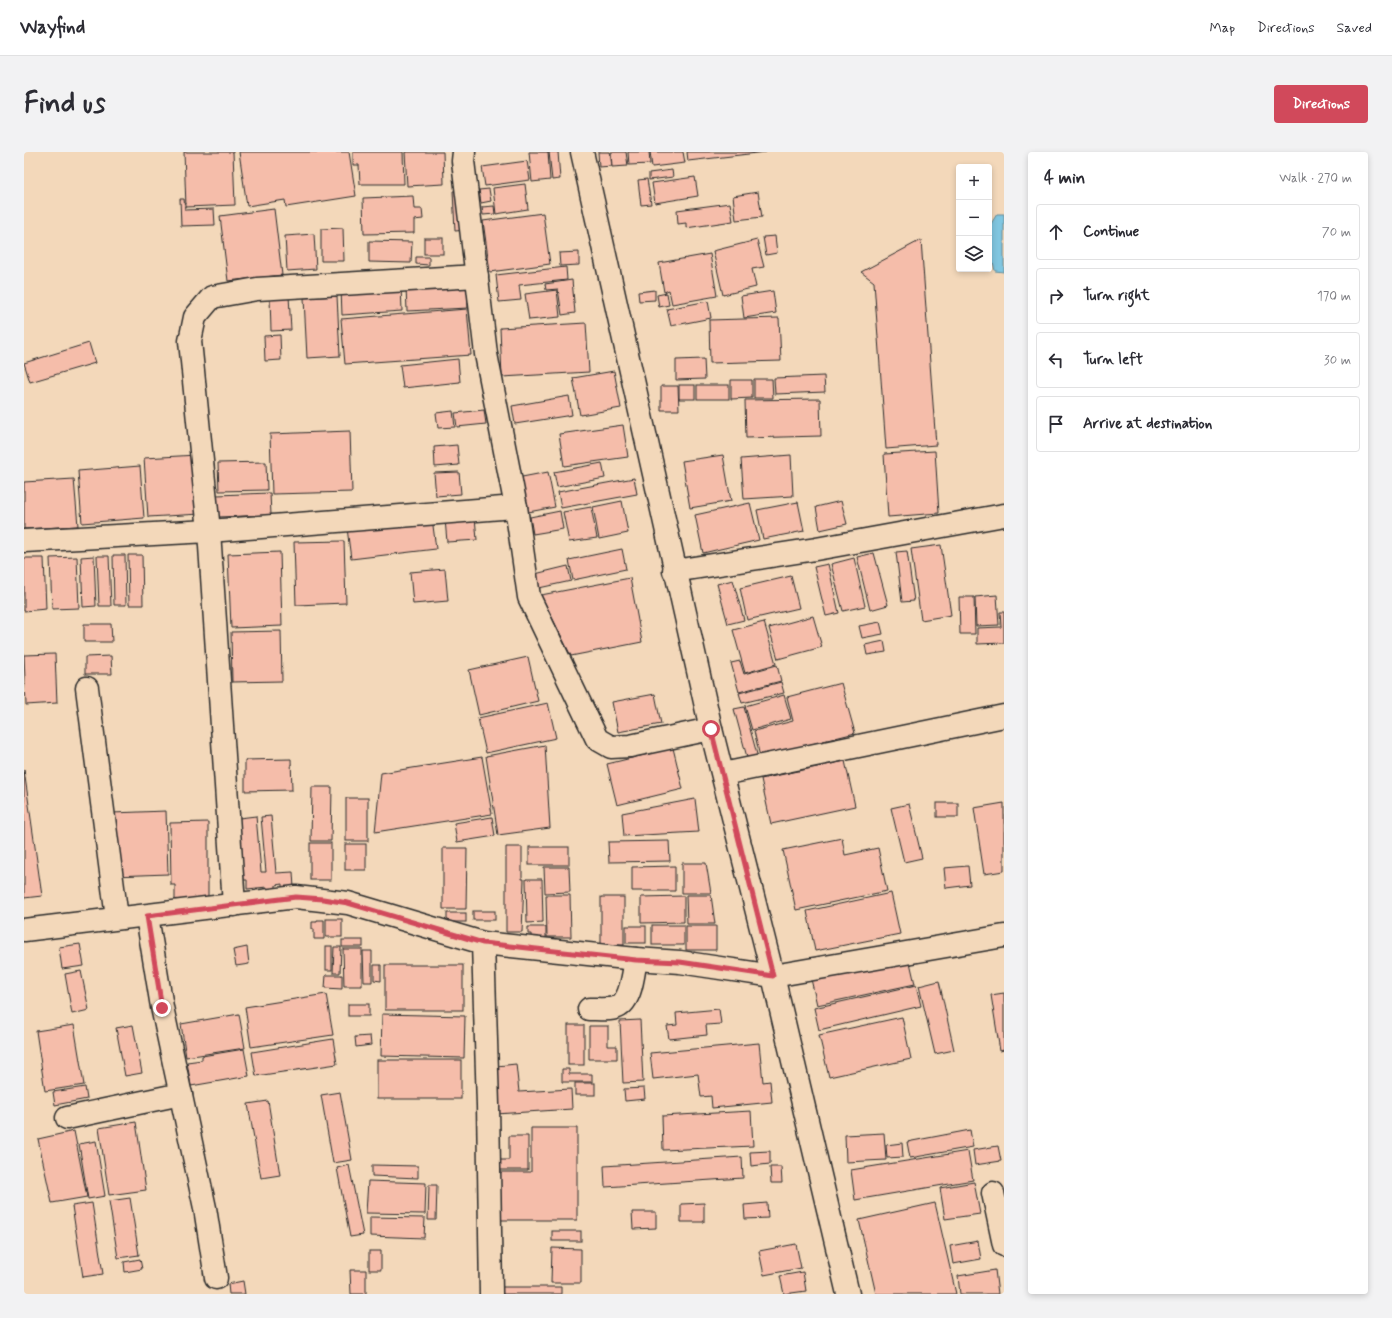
<!DOCTYPE html>
<html lang="en">
<head>
<meta charset="utf-8">
<style>
  body { margin:0; font-family:Mynerve,sans-serif; background:#f2f2f3; color:#2b2b33 }
  .controls { position:absolute; right:12px; top:12px; display:grid; overflow:hidden; border-radius:4px; box-shadow:0 2px 6px #0003 }
  .controls button { width:36px; height:36px; display:grid; place-items:center; padding:0; border:0; border-bottom:1px solid #e1e1e2; background:#fff; color:#2b2b33; font:20px sans-serif }
  .stop { position:absolute; width:12px; height:12px; margin:-9px; border:3px solid #d1495b; border-radius:50%; background:#fff }
  .stop.end { background:#d1495b; border-color:#fff; box-shadow:0 1px 4px #0008 }
  .list { margin:0; padding:0; list-style:none }
  h2 { display:flex; justify-content:space-between; align-items:center; height:52px; margin:0; padding:0 16px; font-size:17px }
  h2 small { font-size:13px; font-weight:400; color:#7c7c81 }
  .list li { display:grid; grid-template-columns:26px 1fr auto; gap:12px; align-items:center; box-sizing:border-box; height:56px; margin:0 8px 8px; padding:0 8px; border:1px solid #e1e1e2; border-radius:4px }
  .list b { display:block; font-size:15px; white-space:nowrap }
  .list em { font-size:13px; font-style:normal; color:#7c7c81 }
  .icon { flex:none; width:22px; height:22px; fill:none; stroke:currentColor; stroke-width:2; stroke-linecap:round; stroke-linejoin:round }
  .map { position:relative; flex:none; width:980px; height:1142px; overflow:hidden; border-radius:4px }
  header { display:flex; align-items:center; gap:24px; box-sizing:border-box; height:56px; padding:0 20px; background:#fff; border-bottom:1px solid #e1e1e2 }
  header strong { font-size:19px }
  nav { display:flex; gap:22px; margin-inline-start:auto; font-size:14px }
  .intro { display:flex; align-items:center; justify-content:space-between; box-sizing:border-box; height:96px; padding:0 24px }
  h1 { margin:0; font-size:28px }
  .button { padding:10px 18px; border-radius:4px; background:#d1495b; color:#fff; font-size:14px; font-weight:700 }
  main { display:flex; gap:24px; padding:0 24px }
  aside { flex:1; background:#fff; border-radius:4px; box-shadow:0 2px 6px #0003 }
  .map>svg:first-child { display:block }
  .water { fill:#80c6e0; stroke:#5e8898 }
  .building { fill:#f5bdaa; stroke:#2b2b2b }
  .lines { fill:none; stroke-linecap:round; stroke-linejoin:round }
  .minor-casing { stroke:#2b2b2b; stroke-width:25 }
  .minor { stroke:#f3d8ba; stroke-width:22 }
  .route { stroke:#d1495b; stroke-width:5 }
</style>
</head>
<body>
<header>
<strong>Wayfind</strong>
<nav><a>Map</a><a>Directions</a><a>Saved</a></nav>
</header>
<div class="intro"><h1>Find us</h1><a class="button">Directions</a></div>
<main>
<div class="map">
<svg width="980" height="1142" viewBox="0 0 980 1142">
  <rect width="100%" height="100%" fill="#f3d8ba"/>
  <filter id="ink" filterUnits="userSpaceOnUse"><feTurbulence type="fractalNoise" baseFrequency=".025" numOctaves="2"/><feDisplacementMap in="SourceGraphic" scale="8" xChannelSelector="R" yChannelSelector="G"/><feConvolveMatrix kernelMatrix="1 2 1 2 8 2 1 2 1" color-interpolation-filters="sRGB"/></filter>
  <g filter="url(#ink)">
    <!-- water -->
    <polygon class="water" points="973,62 980,62 980,120 971,119 965,91 965,75"/>
    <!-- building -->
    <g class="building">
      <polygon points="160,0 209,0 211,53 162,55"/>
      <polygon points="215,0 325,0 332,44 262,55 261,48 223,54"/>
      <polygon points="329,0 379,0 380,32 336,32 335,13 329,13"/>
      <polygon points="381,0 419,0 420,32 383,34"/>
      <polygon points="505,0 524,0 526,28 508,30"/>
      <polygon points="525,0 534,0 536,27 528,28"/>
      <polygon points="574,0 586,0 588,14 575,15"/>
      <polygon points="587,0 602,0 604,14 588,15"/>
      <polygon points="604,0 625,0 626,12 605,13"/>
      <polygon points="626,0 659,0 661,11 628,15"/>
      <polygon points="663,0 742,0 664,9"/>
      <polygon points="503,9 506,28 461,34 458,15"/>
      <polygon points="648,18 649,25 625,28 625,21"/>
      <polygon points="671,25 674,44 631,51 628,31"/>
      <polygon points="623,27 627,52 617,53 614,28"/>
      <polygon points="501,32 504,57 472,62 469,36"/>
      <polygon points="465,37 467,49 457,51 455,38"/>
      <polygon points="441,38 443,78 431,79 429,39"/>
      <polygon points="734,40 738,65 712,68 709,44"/>
      <polygon points="389,44 390,57 398,57 399,67 390,68 390,81 340,82 339,46"/>
      <polygon points="156,47 160,47 161,58 190,57 191,73 157,74"/>
      <polygon points="706,51 709,69 662,76 662,71 654,72 653,58"/>
      <polygon points="470,54 471,62 459,63 458,55"/>
      <polygon points="250,57 258,123 204,129 196,64"/>
      <polygon points="519,61 526,112 466,120 459,69"/>
      <polygon points="319,76 320,109 297,109 297,77"/>
      <polygon points="290,82 292,117 263,119 261,84"/>
      <polygon points="751,84 753,101 742,103 739,85"/>
      <rect x="400" y="86" width="19" height="16"/>
      <polygon points="733,88 740,115 728,117 732,135 699,143 689,99"/>
      <polygon points="897,88 912,293 862,297 850,130 837,120"/>
      <polygon points="345,89 388,90 387,111 345,110"/>
      <polygon points="555,100 555,113 536,114 535,101"/>
      <polygon points="686,102 693,144 648,152 645,138 640,140 635,111"/>
      <polygon points="392,105 405,105 405,113 392,112"/>
      <polygon points="542,115 543,128 495,133 497,148 475,150 472,123"/>
      <polygon points="548,128 551,161 538,163 534,137 522,138 521,132"/>
      <polygon points="443,132 444,156 383,159 382,135"/>
      <polygon points="377,134 378,159 318,163 317,137"/>
      <polygon points="533,138 536,165 505,168 501,142"/>
      <polygon points="631,138 631,148 615,149 614,140"/>
      <polygon points="749,139 752,161 720,166 717,144"/>
      <polygon points="643,141 645,153 635,155 633,143"/>
      <polygon points="265,144 267,178 247,179 246,145"/>
      <polygon points="313,144 316,204 283,206 280,146"/>
      <polygon points="684,149 687,166 647,174 643,157"/>
      <polygon points="443,157 447,203 321,212 317,167"/>
      <polygon points="755,166 757,209 686,211 685,168"/>
      <polygon points="562,171 565,220 478,225 476,176"/>
      <polygon points="256,183 257,208 241,209 240,184"/>
      <polygon points="65,191 71,211 6,230 0,211"/>
      <polygon points="434,207 436,230 379,236 376,213"/>
      <polygon points="680,207 681,227 652,228 652,208"/>
      <polygon points="590,219 597,256 556,263 549,226"/>
      <polygon points="800,224 801,240 751,242 750,226"/>
      <polygon points="730,227 748,227 749,246 730,246"/>
      <polygon points="707,228 728,228 728,246 707,247"/>
      <rect x="655" y="233" width="16" height="14"/>
      <rect x="673" y="233" width="32" height="14"/>
      <polygon points="637,234 654,234 655,258 637,258"/>
      <polygon points="545,244 548,263 491,272 488,254"/>
      <polygon points="796,247 797,284 722,286 721,248"/>
      <polygon points="460,258 462,272 433,275 431,261"/>
      <polygon points="429,259 431,275 414,276 412,261"/>
      <polygon points="599,273 604,305 540,314 535,282"/>
      <polygon points="326,279 328,340 248,342 246,282"/>
      <polygon points="433,293 435,313 411,315 410,295"/>
      <polygon points="911,299 915,361 864,365 860,302"/>
      <polygon points="173,303 177,362 124,365 120,306"/>
      <polygon points="699,303 707,349 666,356 658,309"/>
      <polygon points="767,303 769,344 720,347 717,307"/>
      <polygon points="242,310 243,338 195,339 194,311"/>
      <polygon points="578,311 581,326 533,335 530,320"/>
      <polygon points="116,314 120,366 58,371 54,319"/>
      <polygon points="435,320 437,342 412,344 410,321"/>
      <polygon points="524,320 531,355 499,361 493,326"/>
      <polygon points="610,326 613,342 537,356 534,340"/>
      <polygon points="50,327 54,374 0,377 0,330"/>
      <polygon points="246,341 247,363 194,365 193,343"/>
      <polygon points="598,349 604,381 575,387 569,355"/>
      <polygon points="817,349 823,372 796,378 792,355"/>
      <polygon points="774,350 780,379 739,387 733,358"/>
      <polygon points="726,351 735,388 679,401 671,363"/>
      <polygon points="567,355 573,386 545,390 539,360"/>
      <polygon points="536,359 539,377 509,382 506,365"/>
      <polygon points="451,365 453,388 423,390 421,367"/>
      <polygon points="408,366 412,397 327,407 323,376"/>
      <polygon points="320,389 322,451 272,453 270,390"/>
      <polygon points="917,393 927,463 897,468 887,397"/>
      <polygon points="598,397 602,417 549,428 545,408"/>
      <polygon points="883,399 890,449 878,450 872,400"/>
      <polygon points="256,400 258,474 207,476 204,402"/>
      <polygon points="850,401 864,453 846,458 833,405"/>
      <polygon points="89,403 101,403 102,453 90,453"/>
      <polygon points="104,403 118,403 119,453 105,453"/>
      <polygon points="70,404 72,454 59,455 57,405"/>
      <polygon points="73,404 85,404 87,454 75,454"/>
      <polygon points="53,405 55,456 28,457 26,406"/>
      <polygon points="0,406 20,406 22,457 0,459"/>
      <polygon points="830,406 841,454 819,459 807,412"/>
      <polygon points="804,412 815,461 802,464 790,415"/>
      <polygon points="544,414 547,429 515,436 511,422"/>
      <polygon points="421,417 424,449 389,452 386,420"/>
      <polygon points="767,424 775,456 723,468 716,436"/>
      <polygon points="606,426 618,490 547,504 517,443"/>
      <polygon points="709,428 720,468 704,472 693,432"/>
      <polygon points="973,443 975,473 952,474 951,445"/>
      <polygon points="935,445 950,445 951,482 936,482"/>
      <polygon points="976,460 980,460 980,491 953,492 953,476 977,475"/>
      <polygon points="789,464 798,495 754,507 745,476"/>
      <polygon points="740,470 752,512 721,521 709,478"/>
      <polygon points="856,470 859,482 838,486 835,474"/>
      <polygon points="60,472 87,472 88,490 60,490"/>
      <polygon points="257,479 258,529 208,530 207,480"/>
      <polygon points="860,489 862,500 843,503 841,493"/>
      <polygon points="31,502 33,551 2,553 0,503"/>
      <polygon points="87,504 88,522 61,522 61,505"/>
      <polygon points="504,505 514,549 455,563 445,518"/>
      <polygon points="716,509 720,522 753,513 757,529 715,540 707,511"/>
      <polygon points="757,530 760,541 718,551 715,541"/>
      <polygon points="817,531 831,581 736,605 730,579 769,569 763,545"/>
      <polygon points="631,542 637,572 594,580 588,550"/>
      <polygon points="760,543 767,567 728,578 721,554"/>
      <polygon points="524,551 532,586 462,601 454,566"/>
      <polygon points="720,555 734,606 724,609 710,557"/>
      <polygon points="521,593 526,676 474,683 462,604"/>
      <polygon points="649,596 659,637 593,653 583,612"/>
      <polygon points="458,605 468,662 351,680 357,621"/>
      <polygon points="267,607 268,638 221,639 221,608"/>
      <polygon points="821,609 831,654 747,672 737,627"/>
      <polygon points="0,618 18,744 0,746"/>
      <polygon points="288,635 308,635 307,689 287,689"/>
      <rect x="322" y="646" width="22" height="43"/>
      <polygon points="671,647 675,680 600,684 598,661"/>
      <rect x="913" y="651" width="21" height="14"/>
      <polygon points="980,651 980,719 960,722 950,656"/>
      <polygon points="885,652 898,706 880,710 867,656"/>
      <polygon points="142,659 144,722 90,724 88,661"/>
      <polygon points="232,664 237,720 242,720 237,665 247,664 252,721 269,720 270,736 258,737 258,732 252,733 252,737 243,738 243,735 223,737 223,728 220,728 215,666"/>
      <polygon points="468,665 471,684 433,690 430,671"/>
      <polygon points="184,670 184,749 151,749 151,733 147,733 146,671"/>
      <polygon points="818,686 821,703 854,696 863,739 772,758 759,698"/>
      <polygon points="645,689 646,709 585,710 584,690"/>
      <rect x="286" y="691" width="21" height="37"/>
      <rect x="321" y="692" width="21" height="26"/>
      <polygon points="482,695 498,695 498,727 500,727 498,780 482,780"/>
      <rect x="505" y="695" width="40" height="18"/>
      <polygon points="419,696 443,696 442,757 419,757"/>
      <polygon points="658,711 682,711 687,741 658,741"/>
      <polygon points="651,714 651,739 608,739 608,715"/>
      <polygon points="944,714 946,733 922,736 920,716"/>
      <polygon points="520,715 545,715 546,740 521,741"/>
      <polygon points="502,727 518,727 519,770 503,771"/>
      <polygon points="867,741 876,782 791,799 783,759"/>
      <polygon points="522,743 546,743 547,785 523,785"/>
      <polygon points="662,743 687,743 691,772 663,772"/>
      <polygon points="660,744 660,770 617,771 617,745"/>
      <rect x="577" y="745" width="23" height="48"/>
      <rect x="449" y="759" width="22" height="9"/>
      <rect x="423" y="761" width="19" height="9"/>
      <rect x="302" y="767" width="16" height="18"/>
      <polygon points="293,768 300,768 300,787 290,787 290,777 288,777 288,770 293,770"/>
      <rect x="628" y="773" width="32" height="20"/>
      <rect x="602" y="774" width="20" height="17"/>
      <rect x="662" y="774" width="30" height="24"/>
      <polygon points="504,775 522,775 522,787 507,787 507,782 504,782"/>
      <rect x="318" y="788" width="21" height="7"/>
      <polygon points="56,792 60,814 38,817 35,795"/>
      <rect x="302" y="794" width="6" height="24"/>
      <polygon points="223,795 225,812 212,814 209,798"/>
      <polygon points="310,795 317,795 316,821 309,821"/>
      <polygon points="319,797 338,797 338,834 320,834"/>
      <polygon points="339,799 348,799 348,830 340,830"/>
      <polygon points="885,806 891,832 793,853 787,827"/>
      <polygon points="350,813 357,813 357,829 350,828"/>
      <rect x="361" y="813" width="78" height="45"/>
      <polygon points="57,819 65,858 48,862 41,822"/>
      <polygon points="302,823 318,823 318,837 301,836"/>
      <polygon points="915,829 930,898 911,902 895,834"/>
      <polygon points="892,833 897,854 795,878 790,856"/>
      <polygon points="980,841 980,898 976,899 967,843"/>
      <polygon points="302,842 309,883 227,895 221,855"/>
      <rect x="324" y="852" width="21" height="12"/>
      <polygon points="695,857 697,872 682,873 683,883 645,887 643,874 653,873 652,861"/>
      <polygon points="215,862 221,896 162,905 157,872"/>
      <polygon points="358,862 441,864 440,906 357,904"/>
      <polygon points="878,865 887,907 805,925 795,883"/>
      <polygon points="616,868 619,930 599,931 596,869"/>
      <polygon points="50,873 60,933 21,939 12,879"/>
      <polygon points="109,873 118,921 101,924 92,876"/>
      <rect x="544" y="873" width="16" height="40"/>
      <polygon points="565,874 584,874 584,894 593,894 593,907 565,907"/>
      <polygon points="346,884 347,893 332,895 331,885"/>
      <polygon points="309,887 313,912 232,924 228,900"/>
      <polygon points="735,891 739,930 746,929 748,950 688,956 687,944 677,945 674,922 629,927 626,901"/>
      <polygon points="220,897 225,924 167,934 163,910 178,908 178,904"/>
      <rect x="353" y="908" width="84" height="39"/>
      <polygon points="492,912 495,940 547,937 548,957 472,962 470,941 475,941 473,914"/>
      <polygon points="538,917 545,917 545,922 568,922 568,930 538,930"/>
      <rect x="551" y="931" width="20" height="12"/>
      <polygon points="61,935 63,947 31,953 29,940"/>
      <polygon points="620,936 621,947 601,949 600,937"/>
      <polygon points="316,940 328,1008 309,1011 297,943"/>
      <polygon points="244,949 256,1023 237,1026 224,952"/>
      <polygon points="727,959 729,994 639,998 638,964"/>
      <polygon points="112,970 122,1038 85,1043 75,976"/>
      <polygon points="507,976 553,976 553,1068 469,1068 469,1020 507,1020"/>
      <polygon points="946,978 949,995 886,1006 883,990"/>
      <polygon points="50,979 63,1045 28,1051 14,987"/>
      <polygon points="860,981 862,1008 822,1010 821,983"/>
      <polygon points="485,984 504,984 504,1018 472,1018 472,1008 485,1008"/>
      <polygon points="72,989 81,1044 64,1047 55,992"/>
      <polygon points="878,991 879,1005 863,1006 862,993"/>
      <polygon points="974,994 977,1009 951,1013 949,998"/>
      <polygon points="746,999 746,1012 727,1014 726,1000"/>
      <polygon points="944,999 949,1028 831,1048 827,1018"/>
      <polygon points="718,1005 719,1026 581,1035 580,1014"/>
      <polygon points="325,1013 339,1083 326,1085 313,1016"/>
      <polygon points="348,1013 394,1014 394,1026 348,1024"/>
      <polygon points="746,1015 757,1015 758,1031 747,1031"/>
      <polygon points="344,1029 402,1031 401,1062 342,1061"/>
      <polygon points="950,1030 956,1062 921,1067 916,1036"/>
      <polygon points="405,1033 413,1033 412,1068 404,1068"/>
      <polygon points="106,1046 115,1103 94,1106 85,1049"/>
      <polygon points="68,1051 79,1122 59,1125 48,1054"/>
      <polygon points="680,1051 680,1070 657,1070 657,1052"/>
      <polygon points="743,1051 744,1066 721,1067 720,1053"/>
      <polygon points="911,1051 932,1142 852,1142 835,1068"/>
      <polygon points="608,1060 632,1060 632,1076 609,1077"/>
      <polygon points="346,1065 401,1066 400,1086 346,1084"/>
      <rect x="528" y="1079" width="29" height="10"/>
      <polygon points="954,1089 957,1107 929,1112 926,1094"/>
      <polygon points="772,1092 777,1116 740,1123 735,1099"/>
      <polygon points="528,1096 557,1097 557,1131 527,1131"/>
      <rect x="345" y="1099" width="12" height="19"/>
      <polygon points="116,1107 118,1117 101,1120 100,1110"/>
      <polygon points="326,1118 342,1118 342,1142 327,1142"/>
      <polygon points="971,1118 974,1142 936,1142 934,1124"/>
      <polygon points="779,1120 782,1139 760,1142 756,1124"/>
      <polygon points="219,1129 221,1142 205,1142 204,1132"/>
      <rect x="476" y="1135" width="61" height="7"/>
    </g>
    <g class="lines">
      <defs>
        <g id="minor">
          <polyline points="440,0 439,9 462,202 492,355 505,445 573,587 587,595 606,594 687,577"/>
          <polyline points="558,0 687,577 749,824 824,1142"/>
          <polyline points="0,389 185,379 492,355"/>
          <polyline points="650,419 792,397 980,363"/>
          <polyline points="63,536 93,766"/>
          <polyline points="699,622 980,564"/>
          <polyline points="210,753 185,379 166,189 171,165 188,145 233,137 453,124"/>
          <polyline points="123,764 138,855 181,1056 192,1126"/>
          <polyline points="0,778 272,745 324,751 459,791 612,807 656,810 749,824 980,784"/>
          <polyline points="459,791 464,953 467,1142"/>
          <path d="M565 857C573 857 583 858 591 856 608 851 609 821 612 807"/>
          <polyline points="43,966 157,942"/>
          <polyline points="969,1041 980,1093"/>
        </g>
      </defs>
      <!-- minor casing -->
      <use href="#minor" class="minor-casing"/>
      <!-- minor -->
      <use href="#minor" class="minor"/>
    </g>
  </g>
  <g class="lines" filter="url(#ink)">
    <!-- route -->
    <polyline class="route" points="138,856 123,764 272,745 299,747 324,751 459,791 612,808 656,810 749,824 687,577"/>
  </g>
</svg>
<div class="controls">
<button>+</button>
<button>−</button>
<button><svg class="icon" aria-label="layers" viewBox="0 0 24 24"><path d="M12 4l9 5-9 5-9-5zM3 14l9 5 9-5"/></svg></button>
</div>
<div class="stop" style="left:687px;top:577px"></div>
<div class="stop end" style="left:138px;top:856px"></div>
</div>
<aside>
<h2>4 min<small>Walk · 270 m</small></h2>
<ul class="list">
<li><svg class="icon" aria-label="ahead" viewBox="0 0 24 24"><path d="M12 20V5M6 11l6-6 6 6"/></svg><div><b>Continue</b></div><em>70 m</em></li>
<li><svg class="icon" aria-label="right" viewBox="0 0 24 24"><path d="M7 20v-9h11M14 6l5 5-5 5"/></svg><div><b>Turn right</b></div><em>170 m</em></li>
<li><svg class="icon" aria-label="left" viewBox="0 0 24 24"><path d="M17 20v-9H6M10 6l-5 5 5 5"/></svg><div><b>Turn left</b></div><em>30 m</em></li>
<li><svg class="icon" aria-label="arrive" viewBox="0 0 24 24"><path d="M6 21V4h12l-3 4 3 4H6"/></svg><div><b>Arrive at destination</b></div></li>
</ul>
</aside>
</main>
</body>
</html>
